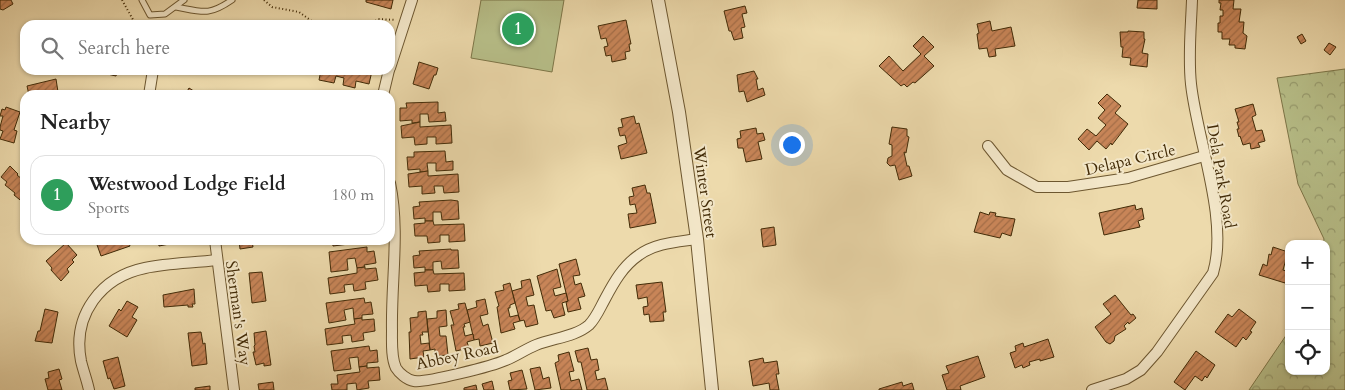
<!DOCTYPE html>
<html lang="en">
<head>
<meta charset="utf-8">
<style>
  body { margin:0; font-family:Cardo,serif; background:#f6f6f6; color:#222 }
  .controls { position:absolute; right:15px; bottom:15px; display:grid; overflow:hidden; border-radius:10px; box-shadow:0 1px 4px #0004 }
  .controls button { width:45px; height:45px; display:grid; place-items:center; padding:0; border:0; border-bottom:1px solid #e0e0e0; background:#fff; color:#222; font:25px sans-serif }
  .you { position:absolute; left:791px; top:144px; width:18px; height:18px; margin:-12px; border:4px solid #fff; border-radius:50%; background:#1a73e8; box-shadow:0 0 0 8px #1a73e833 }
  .badge { display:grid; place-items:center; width:32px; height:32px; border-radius:50%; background:#d93025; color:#fff; font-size:16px; font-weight:700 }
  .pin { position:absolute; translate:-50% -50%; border:2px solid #fff; box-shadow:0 1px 5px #0006 }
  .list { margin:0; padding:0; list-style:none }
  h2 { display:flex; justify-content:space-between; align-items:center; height:65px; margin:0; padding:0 20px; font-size:21px }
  h2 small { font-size:16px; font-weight:400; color:#767676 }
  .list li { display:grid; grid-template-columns:32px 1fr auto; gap:15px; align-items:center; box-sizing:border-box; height:80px; margin:0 10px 10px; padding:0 10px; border:1px solid #e0e0e0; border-radius:15px }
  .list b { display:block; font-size:19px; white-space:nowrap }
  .list p { margin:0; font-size:16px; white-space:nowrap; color:#767676 }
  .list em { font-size:16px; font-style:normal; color:#767676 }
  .icon { flex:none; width:28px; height:28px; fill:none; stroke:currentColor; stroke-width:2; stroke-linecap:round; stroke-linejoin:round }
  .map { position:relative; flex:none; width:1345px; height:390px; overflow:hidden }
  .search { position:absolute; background:#fff; box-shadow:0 1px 4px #0004; left:20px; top:20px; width:375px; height:55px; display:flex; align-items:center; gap:12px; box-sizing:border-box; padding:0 18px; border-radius:15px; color:#767676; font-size:19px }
  .panel { position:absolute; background:#fff; box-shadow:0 1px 4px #0004; left:20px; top:90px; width:375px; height:155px; border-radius:15px }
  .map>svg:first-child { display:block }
  .forest { fill:url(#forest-crowns); stroke:#7d7648 }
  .garden { fill:#b8c08a; stroke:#7d7648 }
  .building { fill:url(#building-hatch); stroke:#422b07 }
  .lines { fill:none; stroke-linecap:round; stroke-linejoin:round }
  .service-casing { stroke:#6d5730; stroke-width:7 }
  .minor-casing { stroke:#6d5730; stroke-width:12 }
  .tertiary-casing { stroke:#6d5730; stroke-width:14 }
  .path { stroke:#422b07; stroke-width:2; stroke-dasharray:1 2.5; stroke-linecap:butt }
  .service { stroke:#f3e7c9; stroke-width:5 }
  .minor { stroke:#f3e7c9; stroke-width:10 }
  .tertiary { stroke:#f3e7c9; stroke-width:12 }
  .labels { text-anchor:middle; stroke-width:4; stroke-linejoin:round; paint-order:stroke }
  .street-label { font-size:16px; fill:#422b07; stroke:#f3e7c9 }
</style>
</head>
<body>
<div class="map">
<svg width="1345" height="390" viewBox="0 0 1345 390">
  <defs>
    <pattern id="forest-crowns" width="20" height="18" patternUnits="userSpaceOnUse" patternTransform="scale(1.25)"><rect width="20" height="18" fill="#b8c08a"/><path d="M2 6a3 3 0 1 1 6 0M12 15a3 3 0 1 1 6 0" fill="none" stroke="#979c6f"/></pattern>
    <pattern id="building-hatch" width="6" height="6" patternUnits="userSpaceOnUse" patternTransform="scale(1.25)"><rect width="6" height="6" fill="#c88558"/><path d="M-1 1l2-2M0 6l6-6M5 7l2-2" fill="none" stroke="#a46d47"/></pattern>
  </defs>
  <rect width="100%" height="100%" fill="#eddaac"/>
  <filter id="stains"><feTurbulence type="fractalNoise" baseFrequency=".004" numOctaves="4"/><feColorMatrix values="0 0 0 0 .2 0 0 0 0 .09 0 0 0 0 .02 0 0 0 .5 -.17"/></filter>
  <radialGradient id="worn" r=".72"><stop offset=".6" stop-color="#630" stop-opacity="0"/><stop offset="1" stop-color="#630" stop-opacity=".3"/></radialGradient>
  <!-- forest -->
  <polygon class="forest" points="1345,69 1345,390 1249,390 1289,331 1289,371 1326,371 1326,244 1323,244 1324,239 1298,184 1277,78"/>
  <!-- garden -->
  <polygon class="garden" points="481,0 564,0 552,72 471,58"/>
  <!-- building -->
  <g class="building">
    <polygon points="0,0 11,0 13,4 3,10 0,9"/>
    <polygon points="366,0 393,0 391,9 366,2"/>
    <polygon points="1138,0 1157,0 1157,9 1137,8"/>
    <polygon points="1219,0 1234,0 1233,9 1241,9 1239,22 1244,22 1243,33 1247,36 1245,49 1235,48 1235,45 1229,45 1230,39 1222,39 1222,32 1218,32 1218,23 1220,23 1220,16 1223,16 1223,10 1220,10 1221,3 1219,3"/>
    <polygon points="745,6 747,13 742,14 745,27 741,28 743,38 734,40 731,31 729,31 724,11"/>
    <polygon points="626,20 631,44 629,44 630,51 625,52 626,59 612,62 611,55 606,56 604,47 608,46 606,38 601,39 598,26"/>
    <polygon points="990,21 992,31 1011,27 1015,46 995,49 996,56 989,57 987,48 979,49 977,34 979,33 977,24"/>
    <polygon points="1128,31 1144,32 1144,39 1145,39 1142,53 1148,54 1147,67 1130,65 1131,58 1122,57 1123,47 1121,47 1120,32 1128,32"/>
    <polygon points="1302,34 1306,41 1301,44 1297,37"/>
    <polygon points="923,36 934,47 924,56 934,66 915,83 913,82 907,87 904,84 901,86 879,66 889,56 903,71 921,54 913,46"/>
    <polygon points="1329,43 1336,47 1330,55 1324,50"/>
    <polygon points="419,62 438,68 436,75 434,75 429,89 413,84"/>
    <polygon points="104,70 118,70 116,76 103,73"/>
    <polygon points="211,70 225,70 224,74 211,73"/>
    <polygon points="321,70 367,70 372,71 369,84 356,81 355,88 343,85 344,78 336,76 334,83 319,80"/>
    <polygon points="754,71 758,79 756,79 758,90 763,88 765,95 747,102 744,91 739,92 737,75"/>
    <polygon points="56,79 58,92 48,95 29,95 27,86"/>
    <polygon points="189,88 200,95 185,95"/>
    <polygon points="92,92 99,92 99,95 91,95"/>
    <polygon points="328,92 347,95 328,95"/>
    <polygon points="1107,94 1121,106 1115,113 1128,124 1112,145 1111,143 1106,149 1097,141 1089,150 1078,139 1087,129 1096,136 1106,125 1098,118 1105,110 1098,103"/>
    <polygon points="438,102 438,113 445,112 446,121 429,122 428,114 420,114 420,122 412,123 412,120 400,121 400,108 407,108 406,103"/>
    <polygon points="1253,104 1256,115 1252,117 1256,131 1262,130 1265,141 1258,143 1260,147 1251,149 1250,143 1243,145 1240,136 1239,137 1237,129 1239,129 1237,122 1239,122 1235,109"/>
    <polygon points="6,107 20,112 14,130 17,131 14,143 0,139 3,131 0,130 0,127 3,116 0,116 2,109 5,110"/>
    <polygon points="634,116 636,124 639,123 647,153 621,159 618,146 627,143 625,135 620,136 618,128 623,127 621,119"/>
    <polygon points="420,122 420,127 451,125 452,143 436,144 436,137 427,137 427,144 415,145 414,137 402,138 401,126"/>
    <polygon points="892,127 907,129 907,136 909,137 906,153 904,152 907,166 909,166 912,176 899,180 895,165 890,166 887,163 888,158 892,156 892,145 889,144"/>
    <polygon points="756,128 757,134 763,133 765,140 758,142 762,159 746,162 743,148 738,148 737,139 741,138 740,131"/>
    <polygon points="445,151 446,162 453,161 453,170 436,171 436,163 427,163 428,171 420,172 420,169 408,170 407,157 414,157 414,152"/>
    <polygon points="10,166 18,174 17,175 22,179 23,177 25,179 25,204 14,195 15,193 5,185 7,182 1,177"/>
    <polygon points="428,171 428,176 458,174 459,192 444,193 443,186 434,186 435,193 422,194 422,186 409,187 408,174"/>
    <polygon points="645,185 647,193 650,193 656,223 630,228 628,214 637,213 635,204 630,205 629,197 634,196 632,188"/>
    <polygon points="451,200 458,201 459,219 442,220 441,212 433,212 433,221 425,221 425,218 414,219 413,207 420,206 419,202"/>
    <polygon points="1135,205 1136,210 1142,208 1144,219 1138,221 1140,227 1104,235 1099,213"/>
    <polygon points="980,212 989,215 990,212 996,213 995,216 1015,219 1011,236 1002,233 1000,238 974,232"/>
    <polygon points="425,221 433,221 434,225 464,224 465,241 449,242 449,235 440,235 440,242 428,243 427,236 415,236 414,224 425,223"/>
    <polygon points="774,227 776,245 763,247 761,229"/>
    <polygon points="101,240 128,240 130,246 101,256 96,242"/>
    <polygon points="158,240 190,240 159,246"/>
    <polygon points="239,240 257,240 252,241 253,247 240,249"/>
    <polygon points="332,240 348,240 349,244 333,246"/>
    <polygon points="66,243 77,255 72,260 74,262 67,269 69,272 61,281 51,270 52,268 46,261"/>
    <polygon points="367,247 367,252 374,251 376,263 364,265 365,267 357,268 355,258 347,259 348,270 331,272 329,252"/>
    <polygon points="1273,247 1288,252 1283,270 1289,272 1285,283 1259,275 1263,264 1267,266 1269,254 1271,255"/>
    <polygon points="451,249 451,250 458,250 459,268 442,269 441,261 433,262 433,270 425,270 425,267 414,268 413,256 420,255 419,251"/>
    <polygon points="576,259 580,275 573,276 575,285 581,283 585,296 578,298 581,309 568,312 566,302 568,301 559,264"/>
    <polygon points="365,267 365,269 376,268 378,280 365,282 366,289 354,291 353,284 344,285 345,292 330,294 328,278 357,273 357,268"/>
    <polygon points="557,269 561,287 553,289 555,296 566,293 568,301 562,303 565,315 554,318 551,310 546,311 537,276"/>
    <polygon points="425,270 433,270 434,274 464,273 465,290 449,291 449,284 440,284 440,291 428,292 427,285 415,286 414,273 425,272"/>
    <polygon points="262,272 266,301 252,303 249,273"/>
    <polygon points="530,279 534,295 526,297 528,306 534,305 538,324 526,327 524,320 520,321 512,291 522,288 521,281"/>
    <polygon points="662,282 666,312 663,312 664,321 650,322 649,314 644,315 643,307 648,306 647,297 638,299 636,285"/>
    <polygon points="510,283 515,303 510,305 510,308 508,308 510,317 518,315 520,321 513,323 515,329 501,333 497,307 499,306 495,292 504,290 503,285"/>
    <polygon points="194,289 195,304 192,304 193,307 188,307 188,305 164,307 163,295"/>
    <polygon points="1115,295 1131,315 1133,314 1136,318 1129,324 1128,322 1124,326 1126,329 1115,336 1114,341 1110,344 1106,342 1095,327 1111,314 1103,304"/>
    <polygon points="364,298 365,303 371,302 373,314 362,315 362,318 354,319 353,308 344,310 346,320 329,323 326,303"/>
    <polygon points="485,299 488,314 480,316 483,326 488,324 493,343 480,346 479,339 474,340 467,310 477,307 476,301"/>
    <polygon points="127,301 138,307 132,317 137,320 127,337 109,326 119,309 121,311"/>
    <polygon points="465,303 470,322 464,324 465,327 463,327 465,336 473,334 474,340 467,342 469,348 456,351 451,325 454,325 450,311 459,309 458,304"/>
    <polygon points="45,309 58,312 52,343 35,341 38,331 40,331"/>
    <polygon points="1239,309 1256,322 1250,331 1252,332 1246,340 1243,337 1236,347 1215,332 1228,314 1232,317"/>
    <polygon points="446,310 447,326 439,327 440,336 446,336 448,355 435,356 435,349 430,350 427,319 437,318 437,311"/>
    <polygon points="426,311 428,332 422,332 423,335 420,335 421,344 429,343 430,350 423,351 424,357 410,359 409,332 411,332 410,318 418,317 418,312"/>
    <polygon points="362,318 362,320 374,319 375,331 363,333 364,340 352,342 351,335 342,336 343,343 327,345 325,329 355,324 354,319"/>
    <polygon points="266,331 271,365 264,366 264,363 256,365 253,352 255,352 254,346 255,345 254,333"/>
    <polygon points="201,332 203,344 205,343 207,364 192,366 188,333"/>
    <polygon points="1048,339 1054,357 1040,361 1040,359 1029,362 1030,365 1023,368 1022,365 1015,368 1010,353 1016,351 1015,346 1023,343 1024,347"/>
    <polygon points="369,346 370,351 377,350 378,362 367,363 367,366 359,367 358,357 349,358 351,369 334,371 331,351"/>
    <polygon points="588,348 591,360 597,359 599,370 595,371 597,380 605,378 608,390 587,390 581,362 578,362 575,351"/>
    <polygon points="1196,351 1215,365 1207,378 1205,376 1202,381 1195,376 1185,390 1174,382"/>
    <polygon points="569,352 574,371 569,372 571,381 579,379 582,390 561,390 555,363 559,361 558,355"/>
    <polygon points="978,356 985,377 960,386 961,390 947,390 942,375 949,373 946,366"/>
    <polygon points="118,357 125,386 114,389 110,378 108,379 103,361"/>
    <polygon points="763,358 764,363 777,361 779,374 776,374 779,390 770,390 769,383 753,386 749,361"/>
    <polygon points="367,366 367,368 379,367 380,380 368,381 369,388 357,390 356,383 347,384 347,390 332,390 331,384 338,384 337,375 360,372 359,367"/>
    <polygon points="540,367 543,379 549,377 551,388 535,390 530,369"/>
    <polygon points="59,369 62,379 59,380 62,390 48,390 45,379 49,378 48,372"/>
    <polygon points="522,370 527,389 510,390 508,381 512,380 510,373"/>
    <polygon points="492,381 494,390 484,390 482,384"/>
    <polygon points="273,382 274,390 259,390 258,384"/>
    <polygon points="902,382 903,386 912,383 914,390 879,390 879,389"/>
    <polygon points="476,385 477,390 464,390 464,388"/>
    <polygon points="210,386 210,390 195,390 195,388"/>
  </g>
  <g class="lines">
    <defs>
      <g id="service">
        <polyline points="142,0 150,15 165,14 184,0"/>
        <path d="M176 7C203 12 209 16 232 0"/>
      </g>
      <g id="minor">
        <polyline points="390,68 412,0"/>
        <polyline points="149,95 153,70"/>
        <polyline points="383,95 389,70"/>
        <polyline points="988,146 1007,170 1037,187 1068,187 1128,178 1204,156"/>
        <path d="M390 183C400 231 391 281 392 330 392 341 391 358 396 368 399 373 407 380 414 381 426 383 493 366 506 360 516 356 526 349 536 345 553 338 575 337 589 325 596 318 600 308 605 299 614 282 623 266 639 255 655 243 677 242 697 239"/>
        <polyline points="215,240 234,390"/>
        <path d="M89 390C87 380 83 370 81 361 72 315 101 277 145 268 168 263 193 263 217 260"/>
        <path d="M1092 390 1126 379 1141 370 1157 352 1213 273C1229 219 1197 140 1191 84 1188 56 1191 28 1192 0"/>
      </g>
      <polyline id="tertiary" points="658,0 679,112 697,239 712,390"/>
    </defs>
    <!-- service casing -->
    <use href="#service" class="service-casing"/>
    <!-- minor casing -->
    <use href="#minor" class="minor-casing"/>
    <!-- tertiary casing -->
    <use href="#tertiary" class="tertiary-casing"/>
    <!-- path -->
    <g class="path">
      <polyline points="122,0 136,25"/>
      <polyline points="264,0 272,7 299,12 313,22 336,23 344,25"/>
      <polyline points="370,25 378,19 396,20"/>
    </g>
    <!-- service -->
    <use href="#service" class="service"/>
    <!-- minor -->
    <use href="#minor" class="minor"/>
    <!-- tertiary -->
    <use href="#tertiary" class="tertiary"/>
  </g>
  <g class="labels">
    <!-- street labels -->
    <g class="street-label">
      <text transform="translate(1130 159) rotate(-13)" y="6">Delapa Circle</text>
      <text transform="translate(1222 176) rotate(80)" y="6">Dela Park Road</text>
      <text transform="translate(706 192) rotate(82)" y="6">Winter Street</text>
      <text transform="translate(239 313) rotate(82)" y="6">Sherman's Way</text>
      <text transform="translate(457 355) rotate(-12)" y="6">Abbey Road</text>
    </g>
  </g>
  <rect width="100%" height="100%" filter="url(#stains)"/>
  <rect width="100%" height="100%" fill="url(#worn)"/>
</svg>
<div class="controls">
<button>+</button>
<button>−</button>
<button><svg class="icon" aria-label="locate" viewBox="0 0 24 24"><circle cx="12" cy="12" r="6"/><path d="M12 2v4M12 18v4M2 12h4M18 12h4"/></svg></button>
</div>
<div class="you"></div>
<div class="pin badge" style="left:518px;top:29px;background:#2e9e5b">1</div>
<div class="search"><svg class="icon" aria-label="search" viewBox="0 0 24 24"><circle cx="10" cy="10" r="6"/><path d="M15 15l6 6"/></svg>Search here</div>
<section class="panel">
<h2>Nearby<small></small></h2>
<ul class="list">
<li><span class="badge" style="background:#2e9e5b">1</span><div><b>Westwood Lodge Field</b><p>Sports</p></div><em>180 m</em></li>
</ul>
</section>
</div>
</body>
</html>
